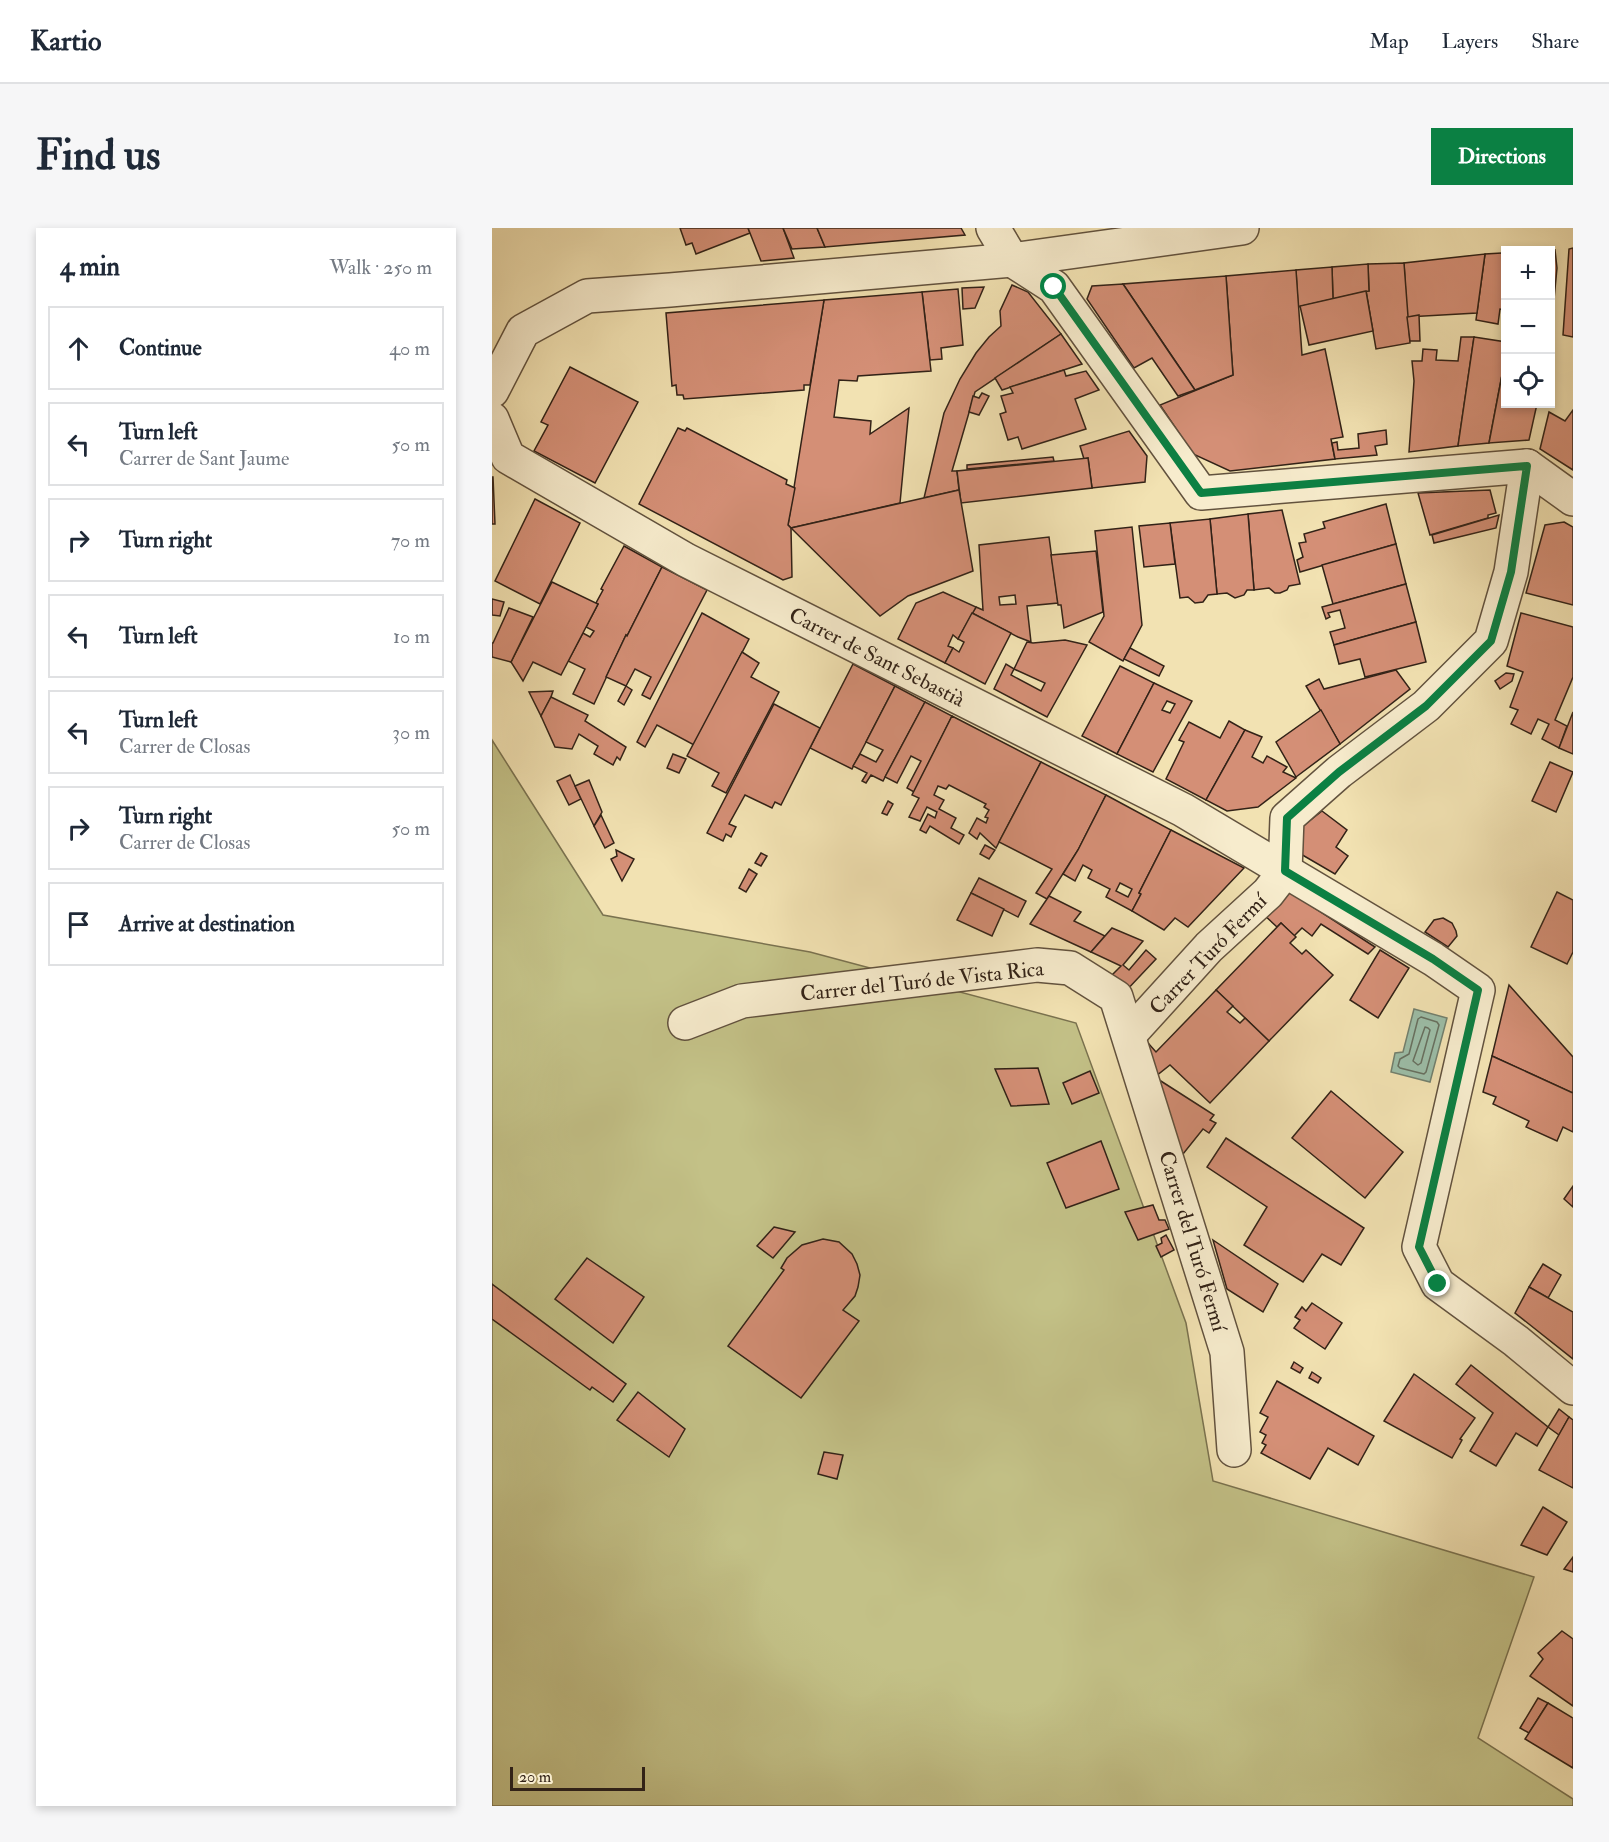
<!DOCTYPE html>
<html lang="en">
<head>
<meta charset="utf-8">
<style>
  body { margin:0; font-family:"IM FELL Double Pica",serif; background:#f6f6f7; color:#1f2937 }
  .controls { position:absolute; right:18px; top:18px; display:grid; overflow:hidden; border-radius:0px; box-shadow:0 3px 9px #0003 }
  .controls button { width:54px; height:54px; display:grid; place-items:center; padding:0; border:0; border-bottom:2px solid #e0e1e3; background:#fff; color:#1f2937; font:30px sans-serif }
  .scale { position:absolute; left:18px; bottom:15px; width:135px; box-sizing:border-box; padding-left:6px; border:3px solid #322217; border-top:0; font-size:16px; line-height:21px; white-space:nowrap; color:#322217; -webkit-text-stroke:4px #f7eccd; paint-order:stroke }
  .stop { position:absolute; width:18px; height:18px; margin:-14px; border:4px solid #0b8043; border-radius:50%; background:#fff }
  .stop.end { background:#0b8043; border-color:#fff; box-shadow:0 2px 6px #0008 }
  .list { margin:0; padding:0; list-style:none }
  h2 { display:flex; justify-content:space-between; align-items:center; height:78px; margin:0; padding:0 24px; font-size:26px }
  h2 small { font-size:20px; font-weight:400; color:#747a83 }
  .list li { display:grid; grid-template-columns:39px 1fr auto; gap:18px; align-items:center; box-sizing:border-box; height:84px; margin:0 12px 12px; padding:0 12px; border:2px solid #e0e1e3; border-radius:0px }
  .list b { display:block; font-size:22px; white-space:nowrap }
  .list p { margin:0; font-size:20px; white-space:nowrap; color:#747a83 }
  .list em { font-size:20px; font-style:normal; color:#747a83 }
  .icon { flex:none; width:33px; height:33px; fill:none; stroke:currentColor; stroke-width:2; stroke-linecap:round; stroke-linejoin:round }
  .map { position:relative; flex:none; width:1081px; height:1578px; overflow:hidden; border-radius:0px }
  header { display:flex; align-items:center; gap:36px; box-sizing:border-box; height:84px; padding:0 30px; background:#fff; border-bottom:2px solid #e0e1e3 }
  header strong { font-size:28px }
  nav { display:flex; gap:33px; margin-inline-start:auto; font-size:21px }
  .intro { display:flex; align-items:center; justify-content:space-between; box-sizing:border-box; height:144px; padding:0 36px }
  h1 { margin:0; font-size:42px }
  .button { padding:15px 27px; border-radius:0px; background:#0b8043; color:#fff; font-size:21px; font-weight:700 }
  main { display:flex; gap:36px; padding:0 36px }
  aside { flex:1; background:#fff; border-radius:0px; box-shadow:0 3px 9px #0003 }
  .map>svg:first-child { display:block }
  .green { fill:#c3c187; stroke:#7a724f; stroke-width:1.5 }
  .water { fill:#9cbea8; stroke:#72806e; stroke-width:1.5 }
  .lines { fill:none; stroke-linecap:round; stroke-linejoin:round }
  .shore { stroke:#677060; stroke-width:1.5 }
  .building { fill:#d48f76; stroke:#322217; stroke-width:1.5; fill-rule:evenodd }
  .minor-casing { stroke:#62523e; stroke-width:36 }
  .minor { stroke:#f7eccd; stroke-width:33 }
  .route { stroke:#0b8043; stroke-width:8 }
  .labels { text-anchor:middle; stroke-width:6; stroke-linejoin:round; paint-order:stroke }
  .street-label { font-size:21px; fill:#322217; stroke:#f7eccd }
</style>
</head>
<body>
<header>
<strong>Kartio</strong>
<nav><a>Map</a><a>Layers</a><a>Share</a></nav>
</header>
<div class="intro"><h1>Find us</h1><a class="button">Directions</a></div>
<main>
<aside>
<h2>4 min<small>Walk · 250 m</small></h2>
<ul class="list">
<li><svg class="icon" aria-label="ahead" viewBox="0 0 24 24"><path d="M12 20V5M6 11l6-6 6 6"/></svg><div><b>Continue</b></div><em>40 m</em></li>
<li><svg class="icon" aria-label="left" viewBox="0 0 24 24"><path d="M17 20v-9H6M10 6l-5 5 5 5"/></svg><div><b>Turn left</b><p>Carrer de Sant Jaume</p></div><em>50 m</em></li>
<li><svg class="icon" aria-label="right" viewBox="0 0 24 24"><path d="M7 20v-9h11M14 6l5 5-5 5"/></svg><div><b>Turn right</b></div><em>70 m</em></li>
<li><svg class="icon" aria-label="left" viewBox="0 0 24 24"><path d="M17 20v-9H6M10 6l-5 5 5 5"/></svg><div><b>Turn left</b></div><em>10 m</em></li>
<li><svg class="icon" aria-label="left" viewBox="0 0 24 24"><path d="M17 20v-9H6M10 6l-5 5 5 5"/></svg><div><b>Turn left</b><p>Carrer de Closas</p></div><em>30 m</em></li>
<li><svg class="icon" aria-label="right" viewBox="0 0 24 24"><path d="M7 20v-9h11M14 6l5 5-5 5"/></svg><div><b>Turn right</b><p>Carrer de Closas</p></div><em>50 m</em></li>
<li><svg class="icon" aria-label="arrive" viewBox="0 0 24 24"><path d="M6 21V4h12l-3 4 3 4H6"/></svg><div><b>Arrive at destination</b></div></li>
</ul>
</aside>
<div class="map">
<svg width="1081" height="1578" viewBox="0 0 1081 1578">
  <rect width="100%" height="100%" fill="#f2e2b2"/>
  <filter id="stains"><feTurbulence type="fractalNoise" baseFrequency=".00333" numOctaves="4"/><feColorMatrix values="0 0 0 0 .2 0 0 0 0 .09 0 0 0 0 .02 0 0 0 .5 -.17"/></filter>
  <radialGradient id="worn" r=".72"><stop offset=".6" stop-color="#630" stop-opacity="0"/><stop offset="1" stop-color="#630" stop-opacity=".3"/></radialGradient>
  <!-- green -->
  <polygon class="green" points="0,512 111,687 318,724 584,795 694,1095 721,1253 1042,1349 986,1510 1081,1571 1081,1578 0,1578"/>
  <!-- water -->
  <polygon class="water" points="922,781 955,790 938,854 899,844 903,825 911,824"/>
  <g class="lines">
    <!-- shore -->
    <g class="shore">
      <polygon points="929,789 945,794 947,797 934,844 932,846 908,840 906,838 908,831 917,826 926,791"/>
      <polygon points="933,799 936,800 938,802 929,835 926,837 921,833"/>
    </g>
  </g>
  <!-- building -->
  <g class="building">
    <polygon points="188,0 256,0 258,5 204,26 200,15 194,17"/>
    <polygon points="256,0 291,0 302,30 269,33"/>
    <polygon points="291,0 325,0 333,19 300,21"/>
    <polygon points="325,0 469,0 473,7 333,19"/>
    <polygon points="1081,20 1081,109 1071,107 1077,21"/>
    <polygon points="1063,22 1065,40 1058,113 1058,23"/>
    <polygon points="1010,25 1014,25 1014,82 1008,81 1006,96 984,92 993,26"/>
    <polygon points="993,26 985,85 915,89 912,35"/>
    <polygon points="912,35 918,115 884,121 874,63 877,63 876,36"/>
    <polygon points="876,36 877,63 841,71 840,39"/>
    <polygon points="840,39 841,71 806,79 804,42"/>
    <polygon points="804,42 810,127 833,121 851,209 839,211 843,231 738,243 701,226 668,177 741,147 734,48"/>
    <polygon points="734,48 741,147 703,162 631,56"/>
    <polygon points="631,56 681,130 703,162 686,168 660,130 642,140 595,71 600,58"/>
    <polygon points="520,57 536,64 569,106 483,164 460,243 465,243 467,262 432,270 452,185 468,151 484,125 497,109 509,98 508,83"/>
    <polygon points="492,59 483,80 471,81 470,60"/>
    <polygon points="466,61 471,117 449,120 450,131 438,132 430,64"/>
    <polygon points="874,63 881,103 817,117 808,78"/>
    <polygon points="430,64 439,143 366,148 365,153 347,152 342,189 379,193 378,206 417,180 408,275 299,300 296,297 332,72"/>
    <polygon points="332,72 318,157 312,157 312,162 192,171 191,167 185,167 184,157 180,158 174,85"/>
    <polygon points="927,87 928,113 918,113 915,89"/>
    <polygon points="569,106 590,136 510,162 503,150"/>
    <polygon points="969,109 982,109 966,218 917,224 922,153 920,133 930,133 931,121 945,122 944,132 966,133"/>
    <polygon points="982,109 1014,114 1014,126 997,215 966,218"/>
    <polygon points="1014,126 1014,176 1045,176 1037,212 997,215"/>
    <polygon points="78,139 146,174 103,255 42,223 56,197 49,194"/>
    <polygon points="572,142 574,148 594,143 607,162 583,171 594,201 530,221 526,209 516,212 508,186 514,184 509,168 521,165 518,159"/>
    <polygon points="490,165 497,168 487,187 477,184 481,168 487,170"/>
    <polygon points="1081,182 1081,242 1048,221 1057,184 1073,193"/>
    <polygon points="186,200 193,203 195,200 295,252 294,256 303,260 296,297 299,300 300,349 291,352 147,276"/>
    <polygon points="894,202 895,216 883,218 885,227 843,231 840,215 845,214 846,222 867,220 866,206"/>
    <polygon points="637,203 655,228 653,254 600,260 596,230 592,231 588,218"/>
    <polygon points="561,229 562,233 475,241 475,237"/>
    <polygon points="596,230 600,260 469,275 465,243"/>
    <polygon points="0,249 1,249 3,296 0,296"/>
    <polygon points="467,262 481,343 416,368 388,388 299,300"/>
    <polygon points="998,262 1004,285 996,287 996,290 938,307 926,265"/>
    <polygon points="43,271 88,295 48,376 3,353"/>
    <polygon points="894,276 904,316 808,344 805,332 811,329 807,315 814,314 812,306 833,300 831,294"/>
    <polygon points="790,282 808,356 797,358 795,362 788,365 783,365 777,360 762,362 756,286"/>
    <polygon points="756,286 762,362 755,362 752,367 743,370 735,365 725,366 718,291"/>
    <polygon points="1007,287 1004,300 942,315 940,307"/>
    <polygon points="718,291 725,366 716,367 711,374 703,375 696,369 688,370 678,295"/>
    <polygon points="1072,294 1081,299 1081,377 1034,365 1053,297"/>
    <polygon points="678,295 683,336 652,339 647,298"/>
    <polygon points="640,299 650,397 631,433 597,414 612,388 603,303"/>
    <path d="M557 309 566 375 535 378 539 414 526 409 480 385 484 379 491 382 487 317ZM523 367 524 376 508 377 507 369Z"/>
    <polygon points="904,316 914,356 841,376 830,337"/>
    <polygon points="132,318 170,339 135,408 134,407 102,476 81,466 93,441 76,433 91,405 98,409 102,403 94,399 106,376 104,375 111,362 109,361"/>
    <polygon points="604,323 611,384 572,400 569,377 566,377 559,327"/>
    <polygon points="170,339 215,362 158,471 150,467 159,449 143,441 134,458 114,449 134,407 135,408"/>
    <polygon points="60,354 106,376 69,447 41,434 31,453 19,434"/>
    <polygon points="914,356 924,394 842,417 838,404 853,400 848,382 836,385 838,389 834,391 830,379"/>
    <polygon points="451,364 484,379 466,411 461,407 456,418 461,420 453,435 406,411 424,375"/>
    <polygon points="0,371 12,374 8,388 0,387"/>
    <polygon points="17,380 41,389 19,434 0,429 0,415 1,415"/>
    <polygon points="210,385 257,411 202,517 165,497 153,519 145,514"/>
    <polygon points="480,385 519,405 493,456 453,435 461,420 467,424 472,414 466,411"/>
    <polygon points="1029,385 1081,399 1081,449 1063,492 1075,498 1067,520 1050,511 1057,496 1046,491 1039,506 1019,496 1026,482 1018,479 1031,444 1015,438"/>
    <polygon points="924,394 934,434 873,449 868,431 847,436 842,417"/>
    <path d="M573 412 595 417 555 489 502 461 514 436 522 441 535 414 541 415ZM522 441 553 455 549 463 519 447Z"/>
    <polygon points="638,420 672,438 667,448 632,431"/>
    <polygon points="250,424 267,435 259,449 287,464 234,565 220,558 227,545 195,528"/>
    <polygon points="361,436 403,458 360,541 318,520"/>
    <polygon points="628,438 662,455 625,526 590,508"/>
    <polygon points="904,442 918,461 848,516 814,458 827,451 832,461"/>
    <polygon points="1014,445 1022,446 1020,453 1008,461 1003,453"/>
    <path d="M662 455 700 473 661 544 625 526ZM675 473 683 476 678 485 670 482Z"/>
    <polygon points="134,458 140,462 132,477 126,473"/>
    <polygon points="403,458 433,474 391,553 379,547 374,555 370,553 375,545 361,538 368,526 384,534 391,522 374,514"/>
    <polygon points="61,463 59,469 49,488 37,464"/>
    <polygon points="59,469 96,487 93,493 134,519 128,532 125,529 121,537 102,526 106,518 87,506 80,521 63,519 49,488"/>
    <polygon points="433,474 460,488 422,564 415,560 429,533 419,528 405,555 393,549"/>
    <polygon points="282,476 328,500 289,577 283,574 280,580 253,567 237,596 244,599 239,609 234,606 231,613 215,605"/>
    <polygon points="829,482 848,516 804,549 784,514"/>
    <polygon points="1081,484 1081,526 1067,520"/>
    <polygon points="460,488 549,534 504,620 488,605 485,611 477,605 485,590 494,595 496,590 493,589 497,582 492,579 494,576 457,557 454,561 446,558 442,567 452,572 447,581 464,590 459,600 472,607 467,616 438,598 434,605 428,602 436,586 443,590 445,584 435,579 428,593 417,589 427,570 420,567"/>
    <polygon points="737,493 753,502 714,572 674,551 692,514 687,512 697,494 728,510"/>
    <polygon points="753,502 770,509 760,529 771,535 775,528 795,539 791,544 804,550 766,579 735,583 714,572"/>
    <polygon points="181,526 194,531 187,545 175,540"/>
    <polygon points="549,534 614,567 586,622 555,671 544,665 560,641 507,614"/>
    <polygon points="1058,534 1081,544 1064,584 1040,573"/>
    <polygon points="78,547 89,571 77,577 65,553"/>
    <polygon points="97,552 110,584 102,598 83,558"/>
    <path d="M614 567 679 602 647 665 649 666 640 683 614 669 618 661 596 650 600 642 591 637 583 653 571 646 586 622ZM628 655 640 661 636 669 624 663Z"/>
    <polygon points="396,573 401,576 395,587 390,585"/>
    <polygon points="830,583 855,602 844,619 856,628 843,646 807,625 807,601"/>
    <polygon points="109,587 122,615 113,620 102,598"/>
    <polygon points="679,602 752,640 696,699 683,690 672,702 640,683 649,666 647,665"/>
    <polygon points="493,617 503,622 497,631 488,626"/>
    <polygon points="124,622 142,631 130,653 119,631 125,628"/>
    <polygon points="269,625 275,628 269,638 263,635"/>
    <polygon points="257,641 265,646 254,664 247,660"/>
    <polygon points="487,650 534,673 526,689 479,665"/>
    <polygon points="795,662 883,719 876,726 829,696 820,708 810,700 802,708 789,695 785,699 770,685"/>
    <polygon points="1065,664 1081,672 1081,724 1075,736 1039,719"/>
    <polygon points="479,665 512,681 500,708 465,692"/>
    <polygon points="557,668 589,684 582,693 613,708 599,724 538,696"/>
    <polygon points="951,690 960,695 964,703 965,708 956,719 933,704 942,692"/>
    <polygon points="789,695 804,709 798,715 810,726 814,722 841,747 777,813 724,762"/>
    <polygon points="620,700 651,713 631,737 637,742 654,722 664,731 632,765 617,750 629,738 599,724"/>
    <polygon points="888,722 917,740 886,790 858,772"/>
    <polygon points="1017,757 1081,829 1081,865 1000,828"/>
    <polygon points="724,762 741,778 735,784 748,795 753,790 777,813 718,875 678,837 664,848 654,826 656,815 664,824"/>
    <polygon points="1000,828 1081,865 1081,904 1071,899 1065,913 1034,899 1037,893 1001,876 1004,869 991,864"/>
    <polygon points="546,840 557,876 519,878 503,841"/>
    <polygon points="598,843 607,865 580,876 571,855"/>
    <polygon points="661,848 722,887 718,892 724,895 717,905 711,901 691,926"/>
    <polygon points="839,863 911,924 873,970 800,910"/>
    <polygon points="734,910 872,1000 849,1037 830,1026 811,1054 752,1017 775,979 715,939"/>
    <polygon points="609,913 627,961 574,980 555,935"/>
    <polygon points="1081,958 1081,979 1072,971"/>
    <polygon points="661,977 667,992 673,992 677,1001 646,1012 633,984"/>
    <polygon points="282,999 303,1004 281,1030 265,1018"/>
    <polygon points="674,1007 682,1022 669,1029 664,1018 670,1015 669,1010"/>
    <polygon points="331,1011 347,1014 360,1026 365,1036 368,1047 366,1059 363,1068 351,1082 367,1093 309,1170 236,1118 292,1042 289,1040 295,1030 310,1017"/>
    <polygon points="721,1012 786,1056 771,1084 735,1061"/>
    <polygon points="95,1030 152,1069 121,1115 63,1071"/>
    <polygon points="1051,1036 1069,1047 1056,1070 1037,1059"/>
    <polygon points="0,1056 134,1156 121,1174 100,1159 98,1162 0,1091"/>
    <polygon points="1037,1059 1081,1084 1081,1131 1023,1085"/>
    <polygon points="820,1075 850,1095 833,1121 802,1100 808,1092 803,1089 810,1079 814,1083"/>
    <polygon points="802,1134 811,1140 808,1145 799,1140"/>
    <polygon points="979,1137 1056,1199 1045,1218 1024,1205 1004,1238 978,1223 1001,1185 964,1156"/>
    <polygon points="820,1144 829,1150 826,1155 817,1150"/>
    <polygon points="922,1146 983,1190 968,1211 970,1212 960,1230 892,1193"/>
    <polygon points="785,1153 882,1208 866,1237 836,1220 818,1251 769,1225 774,1217 770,1215 774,1207 768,1204 776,1189 768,1185"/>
    <polygon points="146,1164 193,1201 177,1229 125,1192"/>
    <polygon points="1067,1181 1077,1189 1067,1207 1056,1199"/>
    <polygon points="1077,1189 1081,1192 1081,1260 1047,1242"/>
    <polygon points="332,1224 351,1227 345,1251 326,1246"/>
    <polygon points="1051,1279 1075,1294 1055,1327 1029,1317"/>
    <polygon points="1081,1329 1081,1344 1072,1341"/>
    <polygon points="1070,1403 1081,1411 1081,1478 1038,1448 1051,1431 1046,1425"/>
    <polygon points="1046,1470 1056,1475 1037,1505 1028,1500"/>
    <polygon points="1056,1475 1081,1490 1081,1540 1033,1511"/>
  </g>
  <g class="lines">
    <defs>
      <g id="minor">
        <polyline points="501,0 520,32 562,59 709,265 1035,238 1081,271"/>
        <polyline points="0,163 31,103 95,68 178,62 520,32 750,0"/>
        <polyline points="0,191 16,229 194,332 691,582 941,731 986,762 927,1019 946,1056 1024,1113 1081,1160"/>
        <polyline points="793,643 795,590 847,544 934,478 999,413 1019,344 1035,238"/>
        <polyline points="193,795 250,773 545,737 578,740 624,769 735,1124 742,1222"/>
        <polyline points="637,807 717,719 776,665 793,643"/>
      </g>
    </defs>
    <!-- minor casing -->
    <use href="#minor" class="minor-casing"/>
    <!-- minor -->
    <use href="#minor" class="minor"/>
  </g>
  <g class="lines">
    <!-- route -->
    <polyline class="route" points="562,59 709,265 1035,238 1019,344 999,413 934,478 847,544 795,590 793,643 941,731 986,762 927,1019 946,1056"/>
  </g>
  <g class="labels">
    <!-- street labels -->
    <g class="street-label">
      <text transform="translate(385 429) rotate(27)" y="7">Carrer de Sant Sebastià</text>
      <text transform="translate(716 726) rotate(-46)" y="7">Carrer Turó Fermí</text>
      <text transform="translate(430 753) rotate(-6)" y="7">Carrer del Turó de Vista Rica</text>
      <text transform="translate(701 1013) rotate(73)" y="7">Carrer del Turó Fermí</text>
    </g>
  </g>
  <rect width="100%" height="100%" filter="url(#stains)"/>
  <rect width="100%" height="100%" fill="url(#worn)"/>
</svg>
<div class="controls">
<button>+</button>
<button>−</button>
<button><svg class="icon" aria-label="locate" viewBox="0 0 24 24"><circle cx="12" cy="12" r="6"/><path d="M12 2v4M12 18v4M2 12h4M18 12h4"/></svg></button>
</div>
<div class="scale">20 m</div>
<div class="stop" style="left:562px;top:59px"></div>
<div class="stop end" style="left:946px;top:1056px"></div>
</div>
</main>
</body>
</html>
